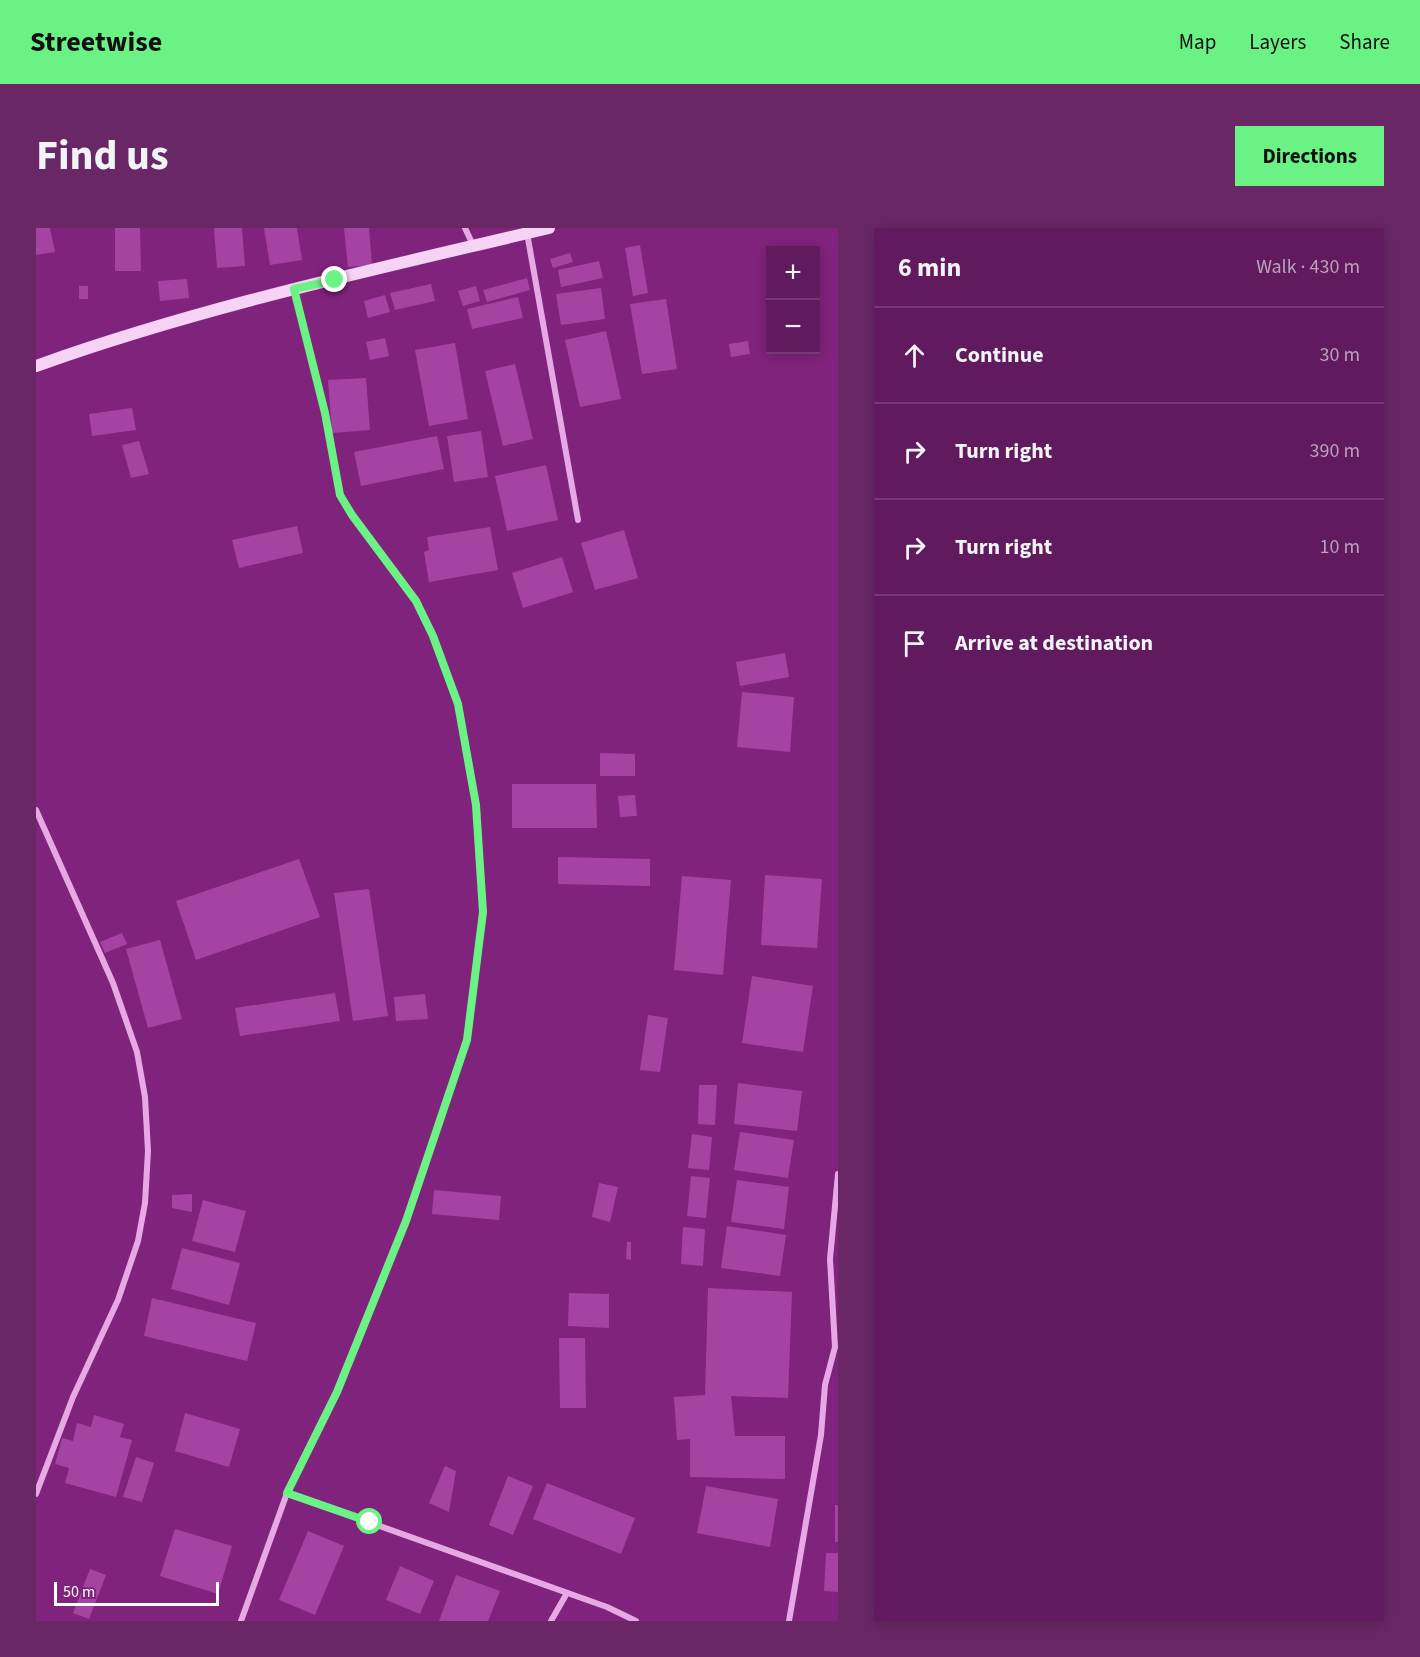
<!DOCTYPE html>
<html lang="en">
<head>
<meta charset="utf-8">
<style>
  body { margin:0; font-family:"Source Sans 3",sans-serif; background:#692766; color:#f1f3f6 }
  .controls { position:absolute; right:18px; top:18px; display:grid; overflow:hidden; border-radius:0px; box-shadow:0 3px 15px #0003 }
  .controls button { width:54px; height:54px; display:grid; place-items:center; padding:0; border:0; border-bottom:2px solid #743872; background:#601a5d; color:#f1f3f6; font:30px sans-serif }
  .scale { position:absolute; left:18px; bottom:15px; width:165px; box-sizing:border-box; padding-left:6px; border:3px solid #fff; border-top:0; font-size:16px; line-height:21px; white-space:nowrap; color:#fff; -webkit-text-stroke:4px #80237c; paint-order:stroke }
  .stop { position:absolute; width:18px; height:18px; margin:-14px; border:4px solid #6bf285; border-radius:50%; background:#fff }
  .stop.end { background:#6bf285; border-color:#fff; box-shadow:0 2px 6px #0008 }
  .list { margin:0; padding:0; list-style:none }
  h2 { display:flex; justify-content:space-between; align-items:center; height:78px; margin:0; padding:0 24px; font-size:26px }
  h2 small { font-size:20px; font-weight:400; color:#baa1bc }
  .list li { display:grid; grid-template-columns:39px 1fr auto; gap:18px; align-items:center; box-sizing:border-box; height:96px; padding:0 24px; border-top:2px solid #743872 }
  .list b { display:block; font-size:22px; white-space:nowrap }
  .list em { font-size:20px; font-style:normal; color:#baa1bc }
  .icon { flex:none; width:33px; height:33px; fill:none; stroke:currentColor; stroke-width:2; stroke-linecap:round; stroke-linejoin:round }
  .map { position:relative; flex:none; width:802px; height:1393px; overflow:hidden; border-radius:0px }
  header { display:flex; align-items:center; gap:36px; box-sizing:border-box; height:84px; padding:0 30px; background:#6bf285; color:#111 }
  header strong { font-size:28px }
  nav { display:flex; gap:33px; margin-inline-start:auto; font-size:21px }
  .intro { display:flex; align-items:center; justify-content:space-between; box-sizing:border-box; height:144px; padding:0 36px }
  h1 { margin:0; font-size:42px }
  .button { padding:15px 27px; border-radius:0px; background:#6bf285; color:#111; font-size:21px; font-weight:700 }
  main { display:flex; gap:36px; padding:0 36px }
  aside { flex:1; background:#601a5d; border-radius:0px; box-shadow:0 3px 15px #0003 }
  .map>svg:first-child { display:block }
  .building { fill:#a543a2 }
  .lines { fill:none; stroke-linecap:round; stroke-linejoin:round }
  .street { stroke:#e7a9e5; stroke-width:6 }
  .secondary { stroke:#f6d3f4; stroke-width:12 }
  .route { stroke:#6bf285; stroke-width:8 }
</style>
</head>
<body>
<header>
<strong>Streetwise</strong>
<nav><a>Map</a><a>Layers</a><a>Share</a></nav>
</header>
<div class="intro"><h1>Find us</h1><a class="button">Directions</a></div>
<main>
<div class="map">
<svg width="802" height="1393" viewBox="0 0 802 1393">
  <rect width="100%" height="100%" fill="#80237c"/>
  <!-- building -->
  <g class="building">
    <polygon points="0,0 14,0 19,24 0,27"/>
    <polygon points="79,0 104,0 105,43 79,43"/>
    <polygon points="178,0 206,0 209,38 181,40"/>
    <polygon points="228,0 261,0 266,32 234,37"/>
    <polygon points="308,0 333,0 336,37 312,39"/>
    <polygon points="604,17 612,65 597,68 589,20"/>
    <polygon points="534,25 537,34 517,40 514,31"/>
    <polygon points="563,33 567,50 525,59 522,42"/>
    <polygon points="491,50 494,62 451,74 447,62"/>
    <polygon points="151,51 153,70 124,73 122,53"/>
    <polygon points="395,56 399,73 359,82 354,65"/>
    <rect x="43" y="58" width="9" height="13"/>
    <polygon points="440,58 444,73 427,78 422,63"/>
    <polygon points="565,60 569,91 525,97 520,66"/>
    <polygon points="349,67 354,84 332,90 328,73"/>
    <polygon points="482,69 487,90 436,101 431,81"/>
    <polygon points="630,71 641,141 606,146 594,76"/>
    <polygon points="570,103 585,171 544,179 529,112"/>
    <polygon points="349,110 353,128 334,132 330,114"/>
    <polygon points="712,113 714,126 695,129 693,116"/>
    <polygon points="419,115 432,191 393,198 379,122"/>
    <polygon points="479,136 497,211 467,218 449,143"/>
    <polygon points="330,150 334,202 296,205 292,152"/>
    <polygon points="96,180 100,202 56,208 53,186"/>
    <polygon points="445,203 452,249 418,254 411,208"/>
    <polygon points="401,208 408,241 325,258 318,224"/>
    <polygon points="103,213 113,246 95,250 86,217"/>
    <polygon points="510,237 522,292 471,303 459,248"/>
    <polygon points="261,298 267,325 203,340 196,312"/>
    <polygon points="454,299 462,342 393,354 388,324 393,322 391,309"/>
    <polygon points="588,302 602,350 559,362 545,315"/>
    <polygon points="526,329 537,364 487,380 476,345"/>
    <polygon points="749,425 753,449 704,458 700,434"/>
    <polygon points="706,464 758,469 754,524 701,519"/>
    <polygon points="564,525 599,526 599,548 564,548"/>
    <polygon points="476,556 560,556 561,600 476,600"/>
    <polygon points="599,567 601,588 584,589 582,568"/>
    <polygon points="522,629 614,631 614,658 522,656"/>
    <polygon points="263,631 284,689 160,732 140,673"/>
    <polygon points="729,647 786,651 781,720 725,717"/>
    <polygon points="646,648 695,652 687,747 638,742"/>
    <polygon points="333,661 352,788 317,793 298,665"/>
    <polygon points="86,705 91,716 69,725 64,714"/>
    <polygon points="124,712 146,791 112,800 90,721"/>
    <polygon points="716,748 777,758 767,824 706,815"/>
    <polygon points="299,765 304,793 204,808 199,780"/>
    <polygon points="389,766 392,791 360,793 358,769"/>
    <polygon points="612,787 632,790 624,844 604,842"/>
    <polygon points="702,855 766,863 761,903 698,896"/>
    <polygon points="663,857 681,857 679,897 662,896"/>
    <polygon points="704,904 758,912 752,950 698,942"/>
    <polygon points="656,906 676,909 673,942 652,940"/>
    <polygon points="655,948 674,950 670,990 651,988"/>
    <polygon points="701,952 753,959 748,1001 695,994"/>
    <polygon points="563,955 582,959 574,994 556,989"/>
    <polygon points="398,962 465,968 463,992 396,986"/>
    <polygon points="156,966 156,984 136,980 136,967"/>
    <polygon points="167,972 210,983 199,1024 156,1013"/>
    <polygon points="691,998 750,1007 744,1048 685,1040"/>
    <polygon points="647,999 669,1001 667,1038 645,1036"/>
    <polygon points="591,1014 595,1014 595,1032 590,1031"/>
    <polygon points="146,1020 204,1035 193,1077 135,1061"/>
    <polygon points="672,1060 756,1064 752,1170 695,1168 699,1208 749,1208 749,1251 654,1249 654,1211 641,1212 638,1169 669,1167"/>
    <polygon points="533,1065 573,1066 573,1100 532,1098"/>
    <polygon points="116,1070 220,1095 211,1133 108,1108"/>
    <polygon points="523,1110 549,1110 550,1180 524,1180"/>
    <polygon points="149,1185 204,1201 193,1239 139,1223"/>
    <polygon points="58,1187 88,1196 84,1209 96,1212 80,1269 29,1255 33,1240 19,1236 26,1210 37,1213 41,1195 55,1199"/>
    <polygon points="100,1229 118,1235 106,1274 87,1269"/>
    <polygon points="409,1238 420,1243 413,1284 393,1275"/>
    <polygon points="472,1248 497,1258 477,1307 453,1297"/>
    <polygon points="511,1255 599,1290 585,1326 497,1291"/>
    <polygon points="670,1258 742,1271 734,1319 661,1305"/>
    <rect x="799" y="1277" width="3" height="37"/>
    <polygon points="139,1301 196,1318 182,1366 124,1348"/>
    <polygon points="272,1303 308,1318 279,1387 243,1372"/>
    <polygon points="790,1325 802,1325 802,1364 788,1363"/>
    <polygon points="364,1338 398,1353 384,1386 350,1372"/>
    <polygon points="54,1341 70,1347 53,1391 37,1385"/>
    <polygon points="420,1347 464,1363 452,1393 403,1393"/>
  </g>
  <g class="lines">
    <!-- street -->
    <g class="street">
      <polyline points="429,0 437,17"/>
      <polyline points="491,5 542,292"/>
      <polyline points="0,582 77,755 101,824 109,869 112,923 109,975 102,1013 82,1072 37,1169 0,1266"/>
      <polyline points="251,1265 571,1379 600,1393"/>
      <polyline points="205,1393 251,1265 301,1164 370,993 431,811 447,684 440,577 422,476 397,408 380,373 316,287 304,267 289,185 258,61"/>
      <polyline points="515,1393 531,1365"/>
      <polyline points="753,1393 785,1207 789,1157 799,1119 794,1031 802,946"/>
    </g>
    <!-- secondary -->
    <path class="secondary" d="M0 138C167 78 341 41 513 0"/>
  </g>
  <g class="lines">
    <!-- route -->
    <polyline class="route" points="299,52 258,61 289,185 304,267 316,287 380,373 397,408 422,476 440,577 447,684 431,812 370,993 301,1164 251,1265 334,1294"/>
  </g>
</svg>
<div class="controls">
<button>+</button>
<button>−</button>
</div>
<div class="scale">50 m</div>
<div class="stop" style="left:334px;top:1294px"></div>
<div class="stop end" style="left:299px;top:52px"></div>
</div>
<aside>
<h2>6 min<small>Walk · 430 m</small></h2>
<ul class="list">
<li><svg class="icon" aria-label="ahead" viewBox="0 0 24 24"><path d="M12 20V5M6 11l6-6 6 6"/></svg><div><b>Continue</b></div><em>30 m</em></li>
<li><svg class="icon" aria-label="right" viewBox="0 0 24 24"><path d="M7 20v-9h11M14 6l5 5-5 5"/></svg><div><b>Turn right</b></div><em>390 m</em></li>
<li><svg class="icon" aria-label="right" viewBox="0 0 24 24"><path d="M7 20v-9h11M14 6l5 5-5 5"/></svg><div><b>Turn right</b></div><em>10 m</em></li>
<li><svg class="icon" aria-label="arrive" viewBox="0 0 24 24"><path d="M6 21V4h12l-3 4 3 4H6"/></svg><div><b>Arrive at destination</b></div></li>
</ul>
</aside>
</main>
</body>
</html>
